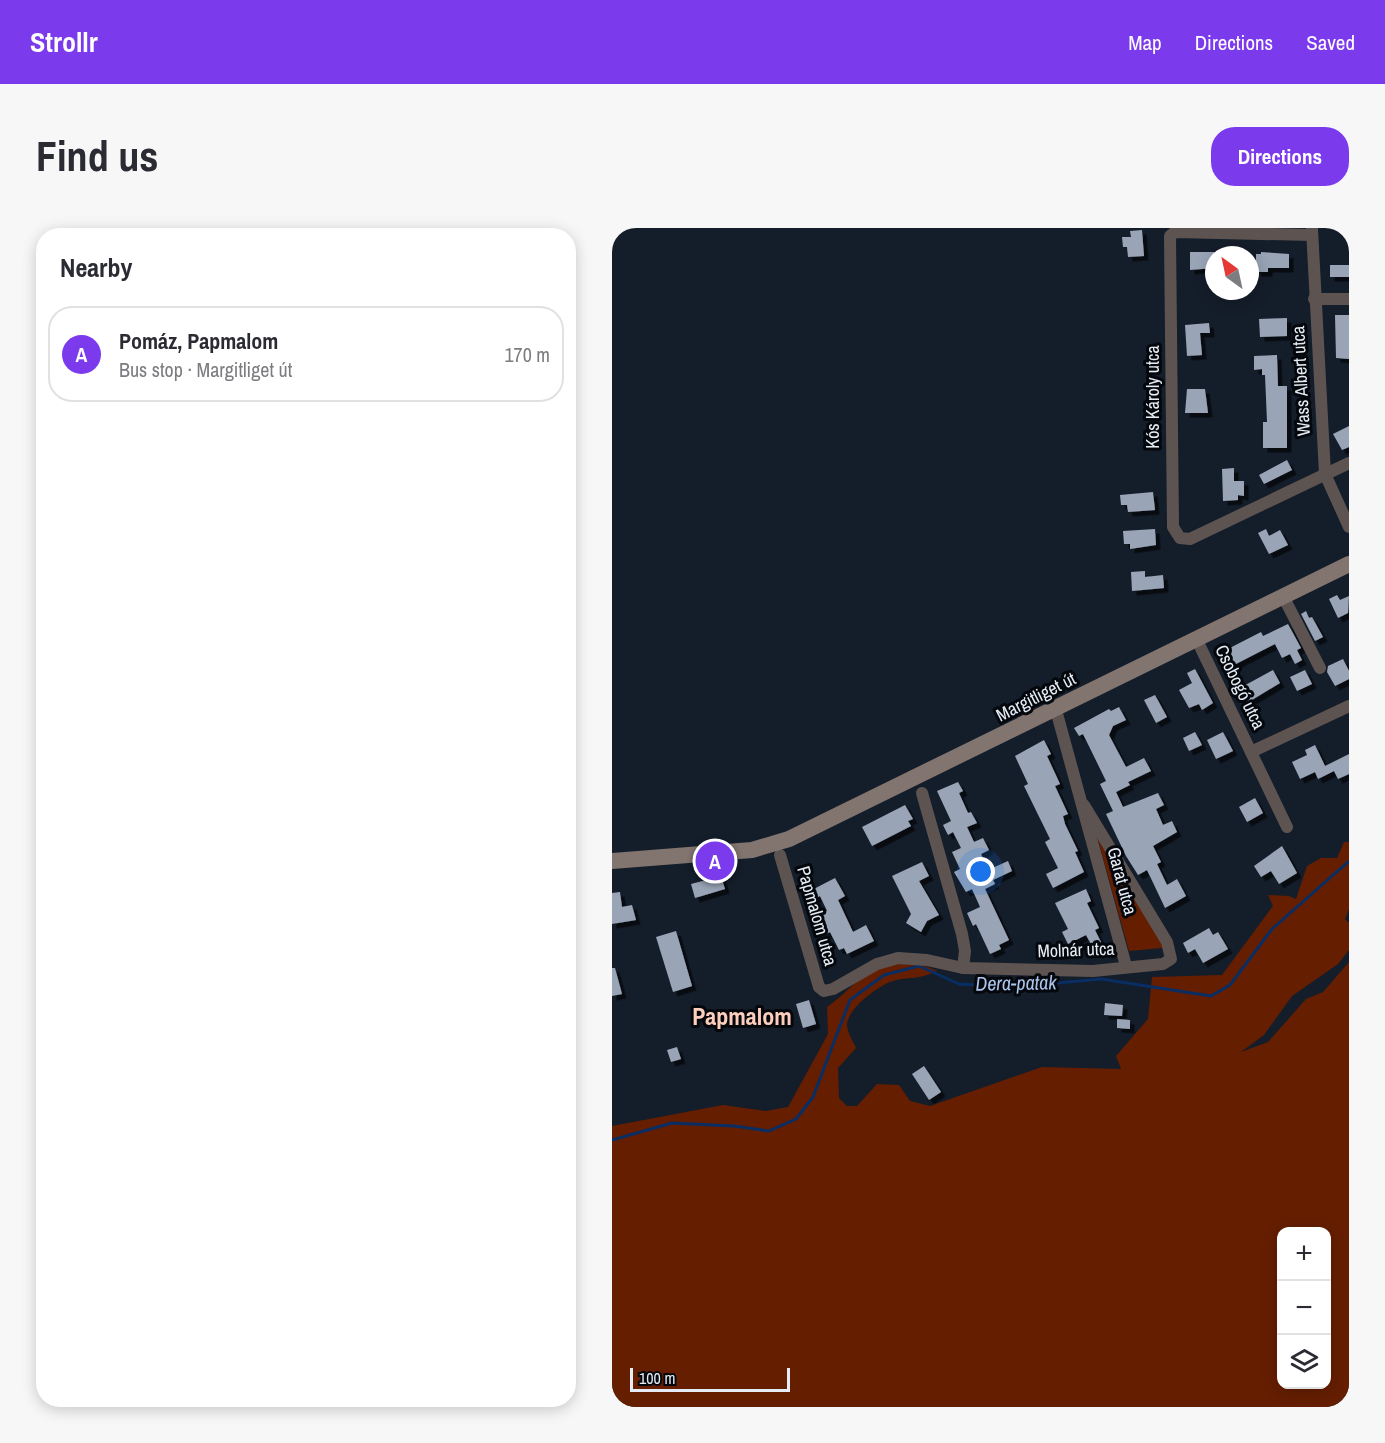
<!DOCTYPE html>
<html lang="en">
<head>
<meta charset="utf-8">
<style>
  body { margin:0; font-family:"Archivo Narrow",sans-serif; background:#f7f7f7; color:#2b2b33 }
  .controls { position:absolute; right:18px; bottom:18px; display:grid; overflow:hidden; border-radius:12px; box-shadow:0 3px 15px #0003 }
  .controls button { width:54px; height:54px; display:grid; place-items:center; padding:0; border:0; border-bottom:2px solid #e1e1e2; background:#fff; color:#2b2b33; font:30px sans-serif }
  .compass { position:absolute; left:593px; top:18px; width:54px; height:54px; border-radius:50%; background:#fff; box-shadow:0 3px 15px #0003; rotate:327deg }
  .scale { position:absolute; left:18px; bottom:15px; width:160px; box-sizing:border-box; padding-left:6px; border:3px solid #e6ecf5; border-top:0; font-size:16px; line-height:21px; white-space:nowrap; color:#e6ecf5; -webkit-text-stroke:4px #04070c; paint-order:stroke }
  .you { position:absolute; left:369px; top:644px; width:21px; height:21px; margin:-15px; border:4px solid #fff; border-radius:50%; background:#1a73e8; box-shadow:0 0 0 9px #1a73e833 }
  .badge { display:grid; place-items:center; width:39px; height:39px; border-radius:50%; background:#7c3aed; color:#fff; font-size:20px; font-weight:700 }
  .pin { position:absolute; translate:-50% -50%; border:3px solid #fff; box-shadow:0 2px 6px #0006 }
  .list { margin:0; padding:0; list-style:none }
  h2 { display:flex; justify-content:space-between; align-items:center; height:78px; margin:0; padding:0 24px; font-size:26px }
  h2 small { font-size:20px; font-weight:400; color:#7c7c81 }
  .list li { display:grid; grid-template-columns:39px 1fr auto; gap:18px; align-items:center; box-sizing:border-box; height:96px; margin:0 12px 12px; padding:0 12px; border:2px solid #e1e1e2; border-radius:24px }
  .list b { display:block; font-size:22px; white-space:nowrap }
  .list p { margin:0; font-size:20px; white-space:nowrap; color:#7c7c81 }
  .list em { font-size:20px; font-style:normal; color:#7c7c81 }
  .icon { flex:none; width:33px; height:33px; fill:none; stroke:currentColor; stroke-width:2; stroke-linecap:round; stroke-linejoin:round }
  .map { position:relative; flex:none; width:737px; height:1179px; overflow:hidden; border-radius:24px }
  header { display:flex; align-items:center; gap:36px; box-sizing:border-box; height:84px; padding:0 30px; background:#7c3aed; color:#fff }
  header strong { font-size:28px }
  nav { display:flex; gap:33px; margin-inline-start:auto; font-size:21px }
  .intro { display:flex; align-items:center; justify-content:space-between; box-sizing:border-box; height:144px; padding:0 36px }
  h1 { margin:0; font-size:42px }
  .button { padding:15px 27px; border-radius:24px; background:#7c3aed; color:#fff; font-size:21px; font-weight:700 }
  main { display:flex; gap:36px; padding:0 36px }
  aside { flex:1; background:#fff; border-radius:24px; box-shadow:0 3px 15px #0003 }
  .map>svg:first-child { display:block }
  .green { fill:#651e00; fill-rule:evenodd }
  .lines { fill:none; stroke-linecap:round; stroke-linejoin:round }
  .stream { stroke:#092e64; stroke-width:3 }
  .building { fill:#99a5b7; filter:url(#shadow) }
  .street { stroke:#5d5451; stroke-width:12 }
  .secondary { stroke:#82746f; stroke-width:16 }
  .labels { text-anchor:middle; stroke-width:6; stroke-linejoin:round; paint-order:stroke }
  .street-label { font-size:18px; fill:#e6ecf5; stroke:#04070c }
  .water-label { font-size:20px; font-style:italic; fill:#aac4ec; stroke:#04070c }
  .district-label { font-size:24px; font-weight:bold; fill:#fecebd; stroke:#04070c }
</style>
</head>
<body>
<header>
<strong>Strollr</strong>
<nav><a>Map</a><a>Directions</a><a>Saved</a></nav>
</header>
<div class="intro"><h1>Find us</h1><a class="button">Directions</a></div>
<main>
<aside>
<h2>Nearby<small></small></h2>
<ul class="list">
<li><span class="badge">A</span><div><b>Pomáz, Papmalom</b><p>Bus stop · Margitliget út</p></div><em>170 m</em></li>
</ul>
</aside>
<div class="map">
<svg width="737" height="1179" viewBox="0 0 737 1179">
  <defs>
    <filter id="shadow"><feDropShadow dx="4.5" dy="4.5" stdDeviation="0" flood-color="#0009"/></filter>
  </defs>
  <rect width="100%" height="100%" fill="#141d2a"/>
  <!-- green -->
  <g class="green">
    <polygon points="484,605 550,715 550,720 517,723"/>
    <path d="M732 614H737V681L733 691 737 695V722L726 736 680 768 652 807 629 824 656 814 694 771 711 764 737 734V1179H0V898L111 877 154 883 176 879 216 806 215 779C225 772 232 765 241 757 265 736 296 728 325 743 310 751 299 749 284 752 269 755 234 781 235 798 236 805 241 814 244 820L226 840 227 870 235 878H245L265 856 287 857 298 873 318 878 430 839 509 841 504 828 536 791 540 749 610 747 661 678 656 667 677 668 684 671 695 638 709 630H725ZM670 1004H714V1156H670Z"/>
  </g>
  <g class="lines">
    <!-- stream -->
    <polyline class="stream" points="0,912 60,895 122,898 157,903 184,891 201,869 238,772 272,747 307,738 347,756 401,759 489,751 599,768 618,757 660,701 737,633"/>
  </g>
  <!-- building -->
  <g class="building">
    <polygon points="530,2 532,28 516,29 515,19 511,19 510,9 519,9 518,3"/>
    <polygon points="578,24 602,24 602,40 578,42"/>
    <polygon points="649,24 677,26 677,40 656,40 656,44 644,44 645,41 641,41 641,32 644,32 644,26 649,26"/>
    <rect x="718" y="37" width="19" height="12"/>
    <polygon points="723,87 737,87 737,131 724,130"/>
    <polygon points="675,90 675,108 648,109 647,91"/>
    <polygon points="597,95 598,105 588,105 590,127 575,128 573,97"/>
    <polygon points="665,127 666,158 675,158 675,220 651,220 651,194 655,194 653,147 650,147 650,141 642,142 642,128"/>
    <polygon points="575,161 593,161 596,185 573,185"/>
    <polygon points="737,198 737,219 730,222 721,206"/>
    <polygon points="675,232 680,242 652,256 647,247"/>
    <polygon points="622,240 622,253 632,253 632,268 626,267 626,272 611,273 610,241"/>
    <polygon points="541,264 543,282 516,284 515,277 509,277 508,267"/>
    <polygon points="543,301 544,317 518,321 518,316 512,316 511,303"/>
    <polygon points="654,301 657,308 668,302 676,317 657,326 646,305"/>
    <polygon points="533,343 533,349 551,347 552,360 520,363 519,344"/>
    <polygon points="725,367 728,372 737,368 736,385 726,390 717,371"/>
    <polygon points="694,383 697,390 700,389 711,409 703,413 689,386"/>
    <polygon points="676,396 689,420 685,422 690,432 683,436 678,426 670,430 663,416 616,440 608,425 649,404 651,408"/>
    <polygon points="731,431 737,443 737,451 723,458 715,444 716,438"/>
    <polygon points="583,441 601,475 590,482 587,476 577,480 567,462 580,455 575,445"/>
    <polygon points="661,442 668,455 635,475 628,460"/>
    <polygon points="693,442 700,456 685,463 678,449"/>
    <polygon points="543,467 555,489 544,495 532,472"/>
    <polygon points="507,479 514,492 501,498 497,507 514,539 532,530 539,543 516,554 518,557 504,564 511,579 546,565 552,577 544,581 551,597 560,593 565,604 541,618 549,634 545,636 555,657 565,651 574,668 553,680 535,642 526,647 514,628 494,586 501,583 488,556 494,553 471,506 467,508 462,500 497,481 499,483"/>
    <polygon points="583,504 590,517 577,523 571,510"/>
    <polygon points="611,504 621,523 604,531 595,512"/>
    <polygon points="432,512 439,526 435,528 448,556 443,558 456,586 451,588 453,596 466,623 463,624 472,644 441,660 434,646 446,640 433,614 438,611 412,558 416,556 403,528"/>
    <polygon points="703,517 713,538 737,526 737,546 726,551 722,543 706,551 703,544 688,551 680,534 695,527 693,522"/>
    <polygon points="346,554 351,563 347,565 356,585 359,584 365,595 355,599 362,614 371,610 377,622 369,626 376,642 396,633 400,643 381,652 383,656 373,661 397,712 387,717 389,721 378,726 364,696 361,698 355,685 368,679 360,661 354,664 342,644 348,641 340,624 349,620 341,604 336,607 331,597 339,593 325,563"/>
    <polygon points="643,570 651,585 635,594 627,579"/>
    <polygon points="293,577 301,591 296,593 299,598 260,618 250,599"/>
    <polygon points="670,618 685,645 667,656 659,643 649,649 642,638"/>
    <polygon points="310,634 317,648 307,653 327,687 315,693 309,704 294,695 299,686 280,648"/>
    <polygon points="109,648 113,661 83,670 79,656"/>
    <polygon points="223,650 233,668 226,672 241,704 254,697 262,713 235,726 232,720 227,722 218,704 214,706 211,700 208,702 202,689 215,683 208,668 200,672 196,664"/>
    <polygon points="474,661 479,673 475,675 487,700 483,702 489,714 480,718 474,707 456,716 450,704 456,701 443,675"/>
    <polygon points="8,664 10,679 20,677 24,692 0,696 0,665"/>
    <polygon points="597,700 601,707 606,704 616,721 591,735 583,721 576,725 571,715"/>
    <polygon points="64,703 80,758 61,764 44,709"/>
    <polygon points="0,740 3,740 10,766 0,768"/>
    <polygon points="197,772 204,796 191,800 184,776"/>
    <polygon points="493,775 511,777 510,788 492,787"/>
    <polygon points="505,791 518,792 518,801 505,800"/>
    <polygon points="65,819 69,831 59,834 55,822"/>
    <polygon points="312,838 329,864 317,872 300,846"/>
  </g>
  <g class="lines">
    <!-- street -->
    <g class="street">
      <polyline points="700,1 713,246 737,299"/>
      <polyline points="700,7 563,4 558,8 561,299 568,310 578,311 737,235"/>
      <polyline points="702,71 737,71"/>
      <polyline points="671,368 708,440"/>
      <polyline points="584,410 675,599"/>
      <polyline points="444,482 514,738"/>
      <polyline points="639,524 737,478"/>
      <polyline points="310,565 350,706 353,723 351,740"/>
      <polyline points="168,627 207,759 212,763 221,761 265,736 286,730 315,732 351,740 481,743 551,736 559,731 555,714 472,577"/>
    </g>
    <!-- secondary -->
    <polyline class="secondary" points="0,633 140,622 177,611 737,336"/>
  </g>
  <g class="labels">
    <!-- street labels -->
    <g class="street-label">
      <text transform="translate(689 153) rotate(-93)" y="6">Wass Albert utca</text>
      <text transform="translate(541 169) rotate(-90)" y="6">Kós Károly utca</text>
      <text transform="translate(628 459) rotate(64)" y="6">Csobogó utca</text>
      <text transform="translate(424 469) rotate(-27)" y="6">Margitliget út</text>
      <text transform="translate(510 653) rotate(75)" y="6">Garat utca</text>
      <text transform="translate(205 688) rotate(74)" y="6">Papmalom utca</text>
      <text transform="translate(464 722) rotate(-2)" y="6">Molnár utca</text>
    </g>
    <!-- water labels -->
    <g class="water-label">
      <text transform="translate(404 755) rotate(-1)" y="7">Dera-patak</text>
    </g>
    <!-- district labels -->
    <g class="district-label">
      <text x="130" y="797">Papmalom</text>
    </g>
  </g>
</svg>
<div class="controls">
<button>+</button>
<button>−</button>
<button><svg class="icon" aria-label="layers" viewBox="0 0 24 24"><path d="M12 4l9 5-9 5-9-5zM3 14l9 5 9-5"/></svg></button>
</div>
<svg class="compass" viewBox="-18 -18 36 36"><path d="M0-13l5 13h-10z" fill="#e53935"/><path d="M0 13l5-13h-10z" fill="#7c7c81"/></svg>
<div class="scale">100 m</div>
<div class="you"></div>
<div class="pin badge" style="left:103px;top:633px">A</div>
</div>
</main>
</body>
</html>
